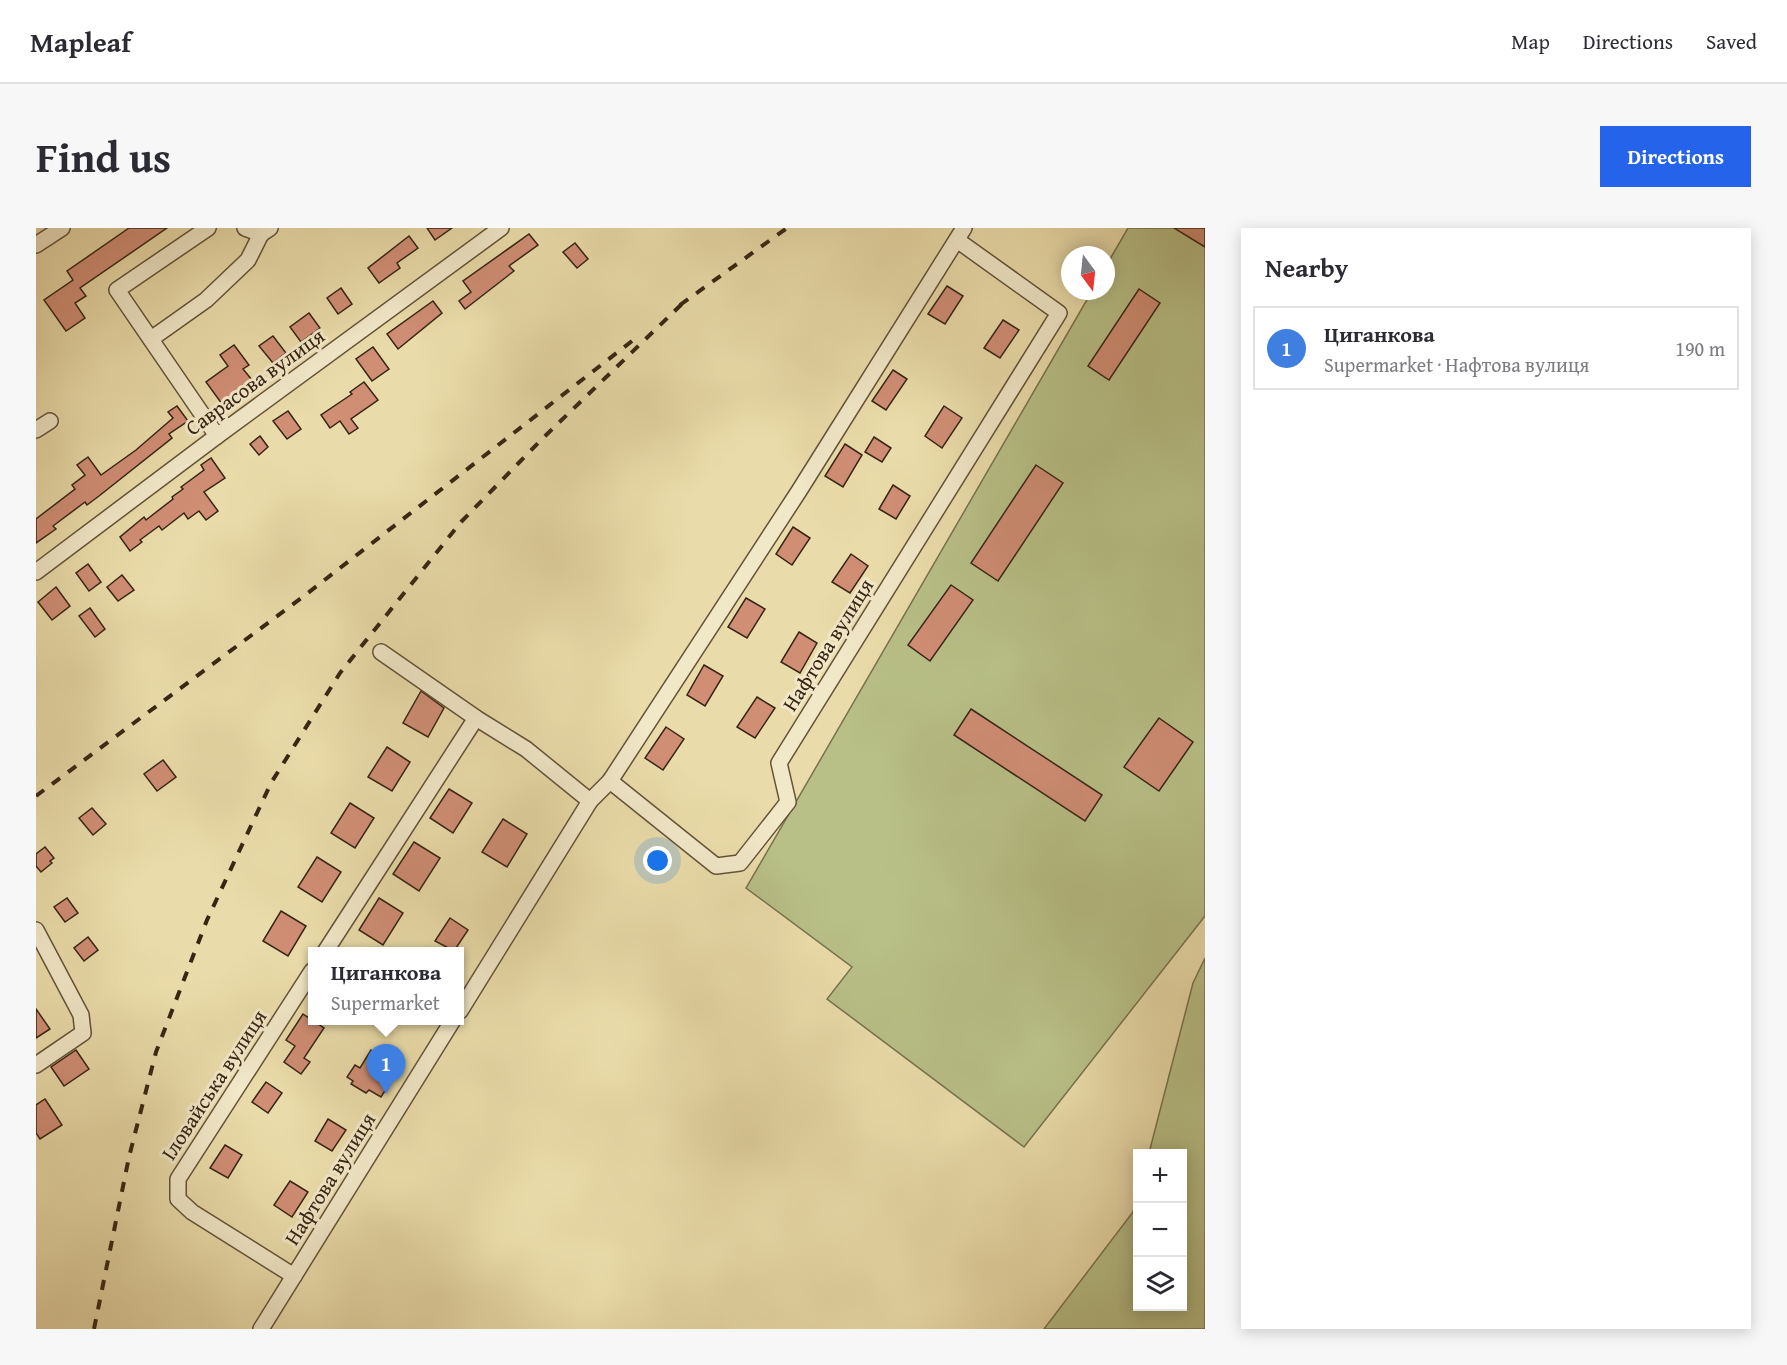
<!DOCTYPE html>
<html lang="en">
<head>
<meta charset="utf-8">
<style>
  body { margin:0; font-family:"Gentium Book Plus",serif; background:#f7f7f7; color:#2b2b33 }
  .controls { position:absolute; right:18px; bottom:18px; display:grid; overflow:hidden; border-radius:0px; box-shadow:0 3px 15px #0003 }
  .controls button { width:54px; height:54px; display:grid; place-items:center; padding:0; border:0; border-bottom:2px solid #e1e1e2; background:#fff; color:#2b2b33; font:30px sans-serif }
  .compass { position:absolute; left:1025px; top:18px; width:54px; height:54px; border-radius:50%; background:#fff; box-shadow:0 3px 15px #0003; rotate:165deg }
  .you { position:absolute; left:622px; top:633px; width:21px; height:21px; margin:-15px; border:4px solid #fff; border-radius:50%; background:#1a73e8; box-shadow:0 0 0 9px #1a73e833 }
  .badge { display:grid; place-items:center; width:39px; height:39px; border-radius:50%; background:#2563eb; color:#fff; font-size:20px; font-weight:700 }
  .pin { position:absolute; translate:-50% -50px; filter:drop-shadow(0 2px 3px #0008) }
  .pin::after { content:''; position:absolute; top:32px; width:21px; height:18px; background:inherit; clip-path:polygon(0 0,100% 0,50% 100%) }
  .popup { position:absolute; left:272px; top:719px; width:156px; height:78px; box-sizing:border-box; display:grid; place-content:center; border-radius:0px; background:#fff; filter:drop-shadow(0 2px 4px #0005); font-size:20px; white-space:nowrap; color:#7c7c81 }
  .popup b { font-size:22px; color:#2b2b33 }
  .popup::after { content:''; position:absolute; left:50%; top:100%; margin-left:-12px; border:12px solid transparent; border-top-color:#fff }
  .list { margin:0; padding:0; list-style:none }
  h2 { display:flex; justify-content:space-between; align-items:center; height:78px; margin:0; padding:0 24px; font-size:26px }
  h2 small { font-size:20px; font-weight:400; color:#7c7c81 }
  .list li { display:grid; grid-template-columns:39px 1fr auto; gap:18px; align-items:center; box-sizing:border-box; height:84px; margin:0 12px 12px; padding:0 12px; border:2px solid #e1e1e2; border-radius:0px }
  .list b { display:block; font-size:22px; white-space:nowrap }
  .list p { margin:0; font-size:20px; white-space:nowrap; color:#7c7c81 }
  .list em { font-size:20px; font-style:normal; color:#7c7c81 }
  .icon { flex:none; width:33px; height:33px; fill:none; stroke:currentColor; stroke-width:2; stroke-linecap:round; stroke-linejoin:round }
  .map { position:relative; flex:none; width:1169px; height:1101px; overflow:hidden; border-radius:0px }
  header { display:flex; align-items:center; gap:36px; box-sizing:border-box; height:84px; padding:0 30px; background:#fff; border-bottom:2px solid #e1e1e2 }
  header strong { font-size:28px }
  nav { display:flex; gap:33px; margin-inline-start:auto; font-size:21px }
  .intro { display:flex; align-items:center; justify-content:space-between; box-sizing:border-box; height:144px; padding:0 36px }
  h1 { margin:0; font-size:42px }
  .button { padding:15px 27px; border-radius:0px; background:#2563eb; color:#fff; font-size:21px; font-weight:700 }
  main { display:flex; gap:36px; padding:0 36px }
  aside { flex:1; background:#fff; border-radius:0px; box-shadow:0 3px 15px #0003 }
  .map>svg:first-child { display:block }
  .green { fill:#b8c087; stroke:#78724d; stroke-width:1.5 }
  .building { fill:#d08e75; stroke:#372513; stroke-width:1.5 }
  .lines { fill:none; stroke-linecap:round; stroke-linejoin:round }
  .minor-casing { stroke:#645339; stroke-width:18 }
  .minor { stroke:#f1e8c8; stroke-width:15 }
  .rail { stroke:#372513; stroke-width:4; stroke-dasharray:10 10; stroke-linecap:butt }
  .labels { text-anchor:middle; stroke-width:6; stroke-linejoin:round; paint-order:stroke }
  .street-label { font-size:21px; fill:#372513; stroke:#f1e8c8 }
</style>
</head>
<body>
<header>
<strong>Mapleaf</strong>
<nav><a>Map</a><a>Directions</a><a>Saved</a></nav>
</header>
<div class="intro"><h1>Find us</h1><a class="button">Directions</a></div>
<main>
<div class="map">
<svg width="1169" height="1101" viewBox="0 0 1169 1101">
  <rect width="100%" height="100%" fill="#eadcaa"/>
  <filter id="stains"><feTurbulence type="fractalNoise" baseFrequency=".00333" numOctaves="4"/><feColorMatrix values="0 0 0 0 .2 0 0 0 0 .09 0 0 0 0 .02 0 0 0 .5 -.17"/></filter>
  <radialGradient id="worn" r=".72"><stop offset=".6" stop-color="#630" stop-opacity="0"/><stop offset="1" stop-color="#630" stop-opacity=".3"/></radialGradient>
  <!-- green -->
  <g class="green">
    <polygon points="1092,0 1169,0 1169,688 988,919 791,771 816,739 710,660 1056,63 1070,63 1070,38"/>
    <polygon points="1169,730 1169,1101 1008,1101 1097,984 1101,969 1102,1078 1146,1078 1146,926 1113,925 1157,755"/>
  </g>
  <!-- building -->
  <g class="building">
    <polygon points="93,0 131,0 44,60 50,68 39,75 49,90 30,103 8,72 37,52 31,43"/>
    <polygon points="391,0 416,0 399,12"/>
    <polygon points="1138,0 1169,0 1169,19"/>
    <polygon points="493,6 502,17 473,38 478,43 429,81 423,73 435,64 427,53"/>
    <polygon points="373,8 382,20 361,35 364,40 343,55 332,40"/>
    <polygon points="539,15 552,31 541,40 527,24"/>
    <polygon points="911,58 927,68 909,96 892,86"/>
    <polygon points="305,60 316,76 302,86 291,70"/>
    <polygon points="1103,61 1124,75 1073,152 1052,138"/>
    <polygon points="397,73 406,85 362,121 351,106"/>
    <polygon points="273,85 284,100 265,114 254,99"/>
    <polygon points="967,92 983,102 964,130 948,120"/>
    <polygon points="237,108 250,125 237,135 223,118"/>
    <polygon points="198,117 213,137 207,141 216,152 186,176 170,154 192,138 184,127"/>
    <polygon points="337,119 353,141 336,153 320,131"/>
    <polygon points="857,142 871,151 850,182 836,173"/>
    <polygon points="328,154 342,172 315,191 322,200 313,206 304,193 294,200 285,187 316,166 314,164"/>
    <polygon points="141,178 152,193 133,206 136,210 63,268 51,277 49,274 17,298 20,301 0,315 0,291 39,261 36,257 49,247 41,237 52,229 65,247 100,222 137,190 132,184"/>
    <polygon points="908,178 926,190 906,220 889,208"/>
    <polygon points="252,183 265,201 251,211 237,193"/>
    <polygon points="224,208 232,219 223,227 214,216"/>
    <polygon points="838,209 855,220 846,234 829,224"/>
    <polygon points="809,216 826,227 807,259 789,248"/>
    <polygon points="175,230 189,250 168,264 182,283 170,292 163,283 152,291 148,285 126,302 123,298 104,312 106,314 94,323 84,309 108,289 110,292 137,271 136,269 147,261 145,259 168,242 165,237"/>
    <polygon points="1000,237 1027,255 962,353 935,335"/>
    <polygon points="857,257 874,268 860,291 843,281"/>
    <polygon points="757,299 774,310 756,337 740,326"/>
    <polygon points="815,326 832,338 814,365 796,354"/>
    <polygon points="52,336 65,354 53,363 40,345"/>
    <polygon points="86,347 98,362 82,373 71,359"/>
    <polygon points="915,357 937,372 894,433 872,417"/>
    <polygon points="20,359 34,378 16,392 2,374"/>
    <polygon points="710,370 729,381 711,410 692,399"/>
    <polygon points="54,380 69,401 59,409 43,388"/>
    <polygon points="763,404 781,415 764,445 745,434"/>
    <polygon points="668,437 687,448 669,478 651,467"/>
    <polygon points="385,463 408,480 392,509 367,495"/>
    <polygon points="721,469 739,480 719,510 701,499"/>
    <polygon points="935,481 1066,567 1049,593 918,507"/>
    <polygon points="1123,490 1157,514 1123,563 1088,539"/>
    <polygon points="630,499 648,511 627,542 609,530"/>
    <polygon points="351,519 374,534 356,563 332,549"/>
    <polygon points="127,532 140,549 121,563 108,546"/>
    <polygon points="413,561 436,575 417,605 394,590"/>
    <polygon points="314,575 338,590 319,620 295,605"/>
    <polygon points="56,580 70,596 57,607 43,590"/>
    <polygon points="467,591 491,606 471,639 446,624"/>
    <polygon points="378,614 404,630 383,663 357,646"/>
    <polygon points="9,619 18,630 14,633 16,635 5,644 0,638 0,626"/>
    <polygon points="281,629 305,644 286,674 262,659"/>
    <polygon points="31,670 42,685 29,694 18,679"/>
    <polygon points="343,670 367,685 347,717 323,702"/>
    <polygon points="245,683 270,698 252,728 227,713"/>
    <polygon points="414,690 432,702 418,723 399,713"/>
    <polygon points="52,709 62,722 48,733 38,720"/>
    <polygon points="0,781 14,801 0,810"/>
    <polygon points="267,786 288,800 268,830 274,834 265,846 248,834 259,818 250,812"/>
    <polygon points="40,822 53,841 28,858 15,839"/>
    <polygon points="335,822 351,833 342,847 354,855 345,869 333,862 330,865 315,856 317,853 311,849 319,837 324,840"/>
    <polygon points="230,854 246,865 232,885 216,874"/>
    <polygon points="9,871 26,897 4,911 0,905 0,877"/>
    <polygon points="292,891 310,902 296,923 279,913"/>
    <polygon points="189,917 206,927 192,950 174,940"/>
    <polygon points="254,953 272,964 256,989 238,977"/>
  </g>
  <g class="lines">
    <defs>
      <g id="minor">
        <polyline points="172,0 81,62 181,208"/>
        <polyline points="209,0 225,6 234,0"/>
        <polyline points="0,17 26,0"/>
        <polyline points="115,111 170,72 212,32 225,6"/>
        <polyline points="0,202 14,193"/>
        <polyline points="0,344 181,208 465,0"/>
        <polyline points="345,424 440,490 490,521 554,573"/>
        <polyline points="574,553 680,638 704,635 752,574 743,535 1023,85 921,12"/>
        <polyline points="0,702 45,787 47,805 0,837"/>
        <polyline points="289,724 440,490"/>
        <polyline points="424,783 554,573 574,553 763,263 928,0"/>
        <polyline points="258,1048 156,984 142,971 142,951 276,743"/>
        <polyline points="225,1101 417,792"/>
      </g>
    </defs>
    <!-- minor casing -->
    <use href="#minor" class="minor-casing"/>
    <!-- minor -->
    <use href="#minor" class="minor"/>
    <!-- rail -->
    <g class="rail">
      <polyline points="644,77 751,0"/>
      <polyline points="0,568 268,368 596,113"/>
      <polyline points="58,1101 93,929 120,824 171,692 235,555 304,445 425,294 507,210 649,73"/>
    </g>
  </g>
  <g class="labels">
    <!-- street labels -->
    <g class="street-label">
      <text transform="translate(219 154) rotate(-36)" y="7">Саврасова вулиця</text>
      <text transform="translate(792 417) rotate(-58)" y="7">Нафтова вулиця</text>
      <text transform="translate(178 857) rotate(-57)" y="7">Іловайська вулиця</text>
      <text transform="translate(294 951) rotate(-58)" y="7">Нафтова вулиця</text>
    </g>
  </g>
  <rect width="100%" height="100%" filter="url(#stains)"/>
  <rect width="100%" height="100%" fill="url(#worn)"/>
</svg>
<div class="controls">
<button>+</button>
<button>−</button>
<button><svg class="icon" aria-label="layers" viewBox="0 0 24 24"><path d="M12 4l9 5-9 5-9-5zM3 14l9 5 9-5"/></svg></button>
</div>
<svg class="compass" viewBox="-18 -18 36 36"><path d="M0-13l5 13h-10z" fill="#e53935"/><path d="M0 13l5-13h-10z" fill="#7c7c81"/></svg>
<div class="you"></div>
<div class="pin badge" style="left:350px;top:866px;background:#3f7fe0">1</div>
<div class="popup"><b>Циганкова</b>Supermarket</div>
</div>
<aside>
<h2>Nearby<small></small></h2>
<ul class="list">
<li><span class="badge" style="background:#3f7fe0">1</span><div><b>Циганкова</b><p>Supermarket · Нафтова вулиця</p></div><em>190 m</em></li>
</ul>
</aside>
</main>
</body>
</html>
